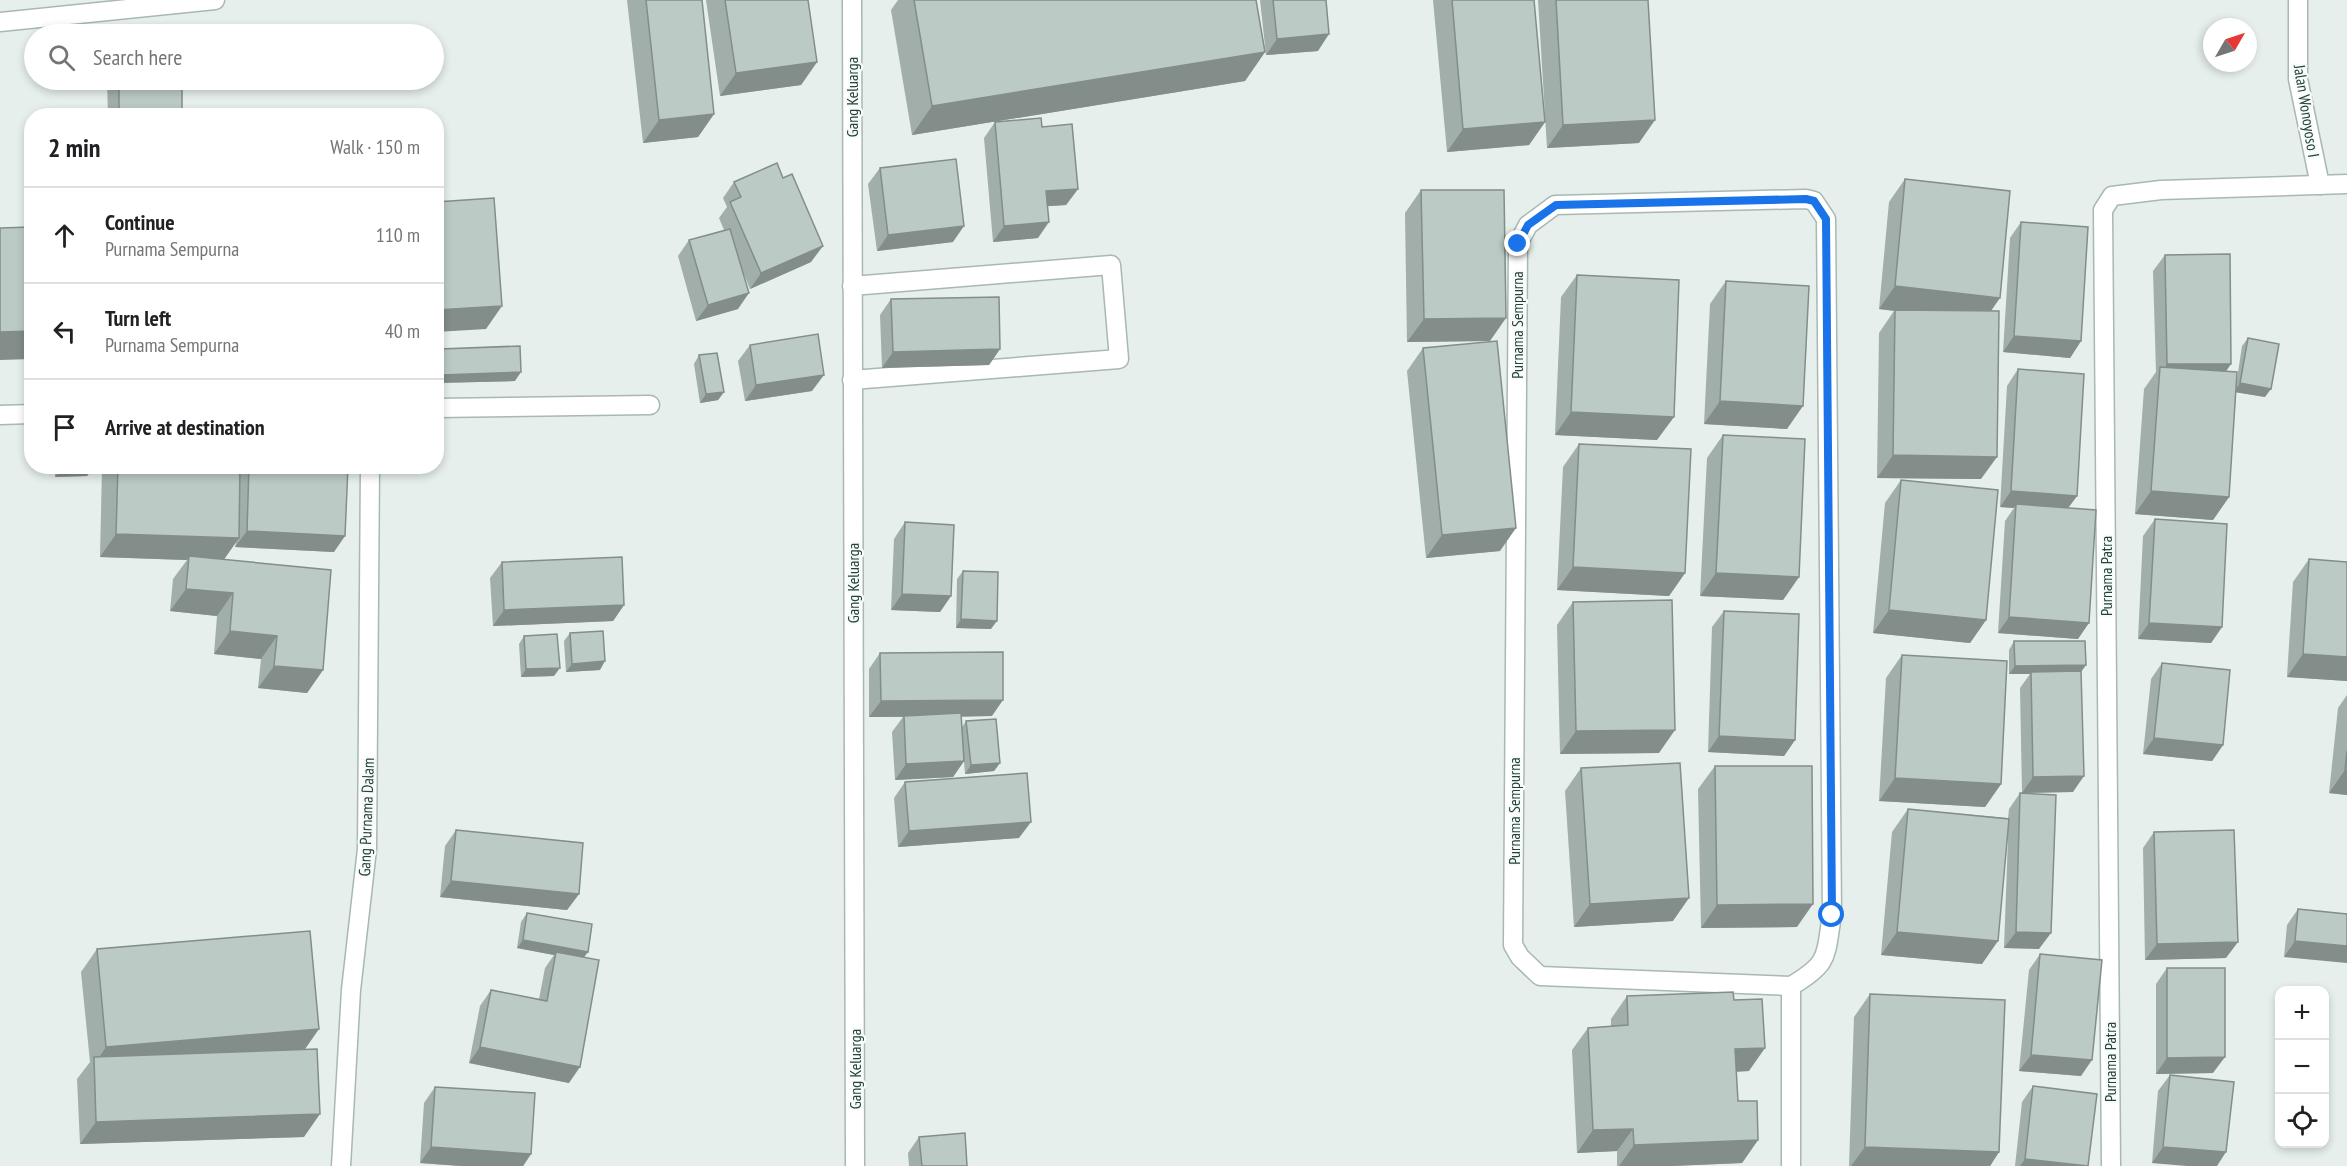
<!DOCTYPE html>
<html lang="en">
<head>
<meta charset="utf-8">
<style>
  body { margin:0; font-family:"PT Sans Narrow",sans-serif; background:#f2f2f2; color:#202124 }
  .controls { position:absolute; right:18px; bottom:18px; display:grid; overflow:hidden; border-radius:12px; box-shadow:0 3px 9px #0003 }
  .controls button { width:54px; height:54px; display:grid; place-items:center; padding:0; border:0; border-bottom:2px solid #e0e0e0; background:#fff; color:#202124; font:30px sans-serif }
  .compass { position:absolute; left:2203px; top:18px; width:54px; height:54px; border-radius:50%; background:#fff; box-shadow:0 3px 9px #0003; rotate:51deg }
  .stop { position:absolute; width:18px; height:18px; margin:-14px; border:4px solid #1a73e8; border-radius:50%; background:#fff }
  .stop.end { background:#1a73e8; border-color:#fff; box-shadow:0 2px 6px #0008 }
  .list { margin:0; padding:0; list-style:none }
  h2 { display:flex; justify-content:space-between; align-items:center; height:78px; margin:0; padding:0 24px; font-size:26px }
  h2 small { font-size:20px; font-weight:400; color:#757577 }
  .list li { display:grid; grid-template-columns:39px 1fr auto; gap:18px; align-items:center; box-sizing:border-box; height:96px; padding:0 24px; border-top:2px solid #e0e0e0 }
  .list b { display:block; font-size:22px; white-space:nowrap }
  .list p { margin:0; font-size:20px; white-space:nowrap; color:#757577 }
  .list em { font-size:20px; font-style:normal; color:#757577 }
  .icon { flex:none; width:33px; height:33px; fill:none; stroke:currentColor; stroke-width:2; stroke-linecap:round; stroke-linejoin:round }
  .map { position:relative; flex:none; width:2347px; height:1166px; overflow:hidden }
  .search { position:absolute; background:#fff; box-shadow:0 3px 9px #0003; left:24px; top:24px; width:420px; height:66px; display:flex; align-items:center; gap:15px; box-sizing:border-box; padding:0 21px; border-radius:33px; color:#757577; font-size:22px }
  .panel { position:absolute; background:#fff; box-shadow:0 3px 9px #0003; left:24px; top:108px; width:420px; height:366px; border-radius:24px }
  .map>svg:first-child { display:block }
  .lines { fill:none; stroke-linecap:round; stroke-linejoin:round }
  .minor-casing { stroke:#a8b8b2; stroke-width:21 }
  .minor { stroke:#fff; stroke-width:18 }
  .wall { fill:#a1aea9 }
  .shaded-wall { fill:#838d89 }
  .building { fill:#bbcac4; stroke:#838d89; stroke-width:1.5 }
  .route { stroke:#1a73e8; stroke-width:8 }
  .labels { text-anchor:middle; stroke-width:4.5; stroke-linejoin:round; paint-order:stroke }
  .street-label { font-size:16px; fill:#24423a; stroke:#f7fbf9 }
</style>
</head>
<body>
<div class="map">
<svg width="2347" height="1166" viewBox="0 0 2347 1166">
  <rect width="100%" height="100%" fill="#e6efeb"/>
  <g class="lines">
    <defs>
      <g id="minor">
        <polyline points="852,0 855,1166"/>
        <polyline points="2298,0 2298,79 2320,185"/>
        <polyline points="0,22 215,0"/>
        <path d="M1806 199 1814 201 1826 219 1832 915C1825 957 1830 963 1791 986L1540 976 1520 957 1513 945 1518 244 1528 225 1555 205Z"/>
        <polyline points="852,380 1119,359 1111,265 852,286"/>
        <polyline points="436,408 650,405"/>
        <polyline points="0,415 32,414"/>
        <polyline points="1791,986 1791,1166"/>
        <polyline points="341,1166 351,990 367,849 370,466"/>
        <polyline points="2111,1166 2103,210 2112,196 2161,190 2347,184"/>
      </g>
    </defs>
    <!-- minor casing -->
    <use href="#minor" class="minor-casing"/>
    <!-- minor -->
    <use href="#minor" class="minor"/>
  </g>
  <!-- wall -->
  <g class="wall">
    <polygon points="627,0 702,0 714,114 698,137 643,143"/>
    <polygon points="706,0 808,0 817,62 801,85 720,96"/>
    <polygon points="898,0 1256,0 1265,52 1245,81 912,135 891,10"/>
    <polygon points="1260,0 1326,0 1318,51 1266,55"/>
    <polygon points="1433,0 1534,0 1545,122 1529,145 1447,152"/>
    <polygon points="1538,0 1648,0 1639,143 1547,148"/>
    <polygon points="107,80 182,80 182,116 108,116"/>
    <polygon points="995,122 1042,127 1078,189 1066,205 1048,206 1038,238 993,242 984,138"/>
    <polygon points="880,168 953,242 877,251 868,184"/>
    <polygon points="1905,179 1991,311 1981,479 1877,478 1879,333 1894,311 1879,309 1889,202"/>
    <polygon points="734,182 811,262 750,289 744,274 738,309 696,321 678,256 689,240 724,230 719,218 727,207 723,198"/>
    <polygon points="1421,190 1490,341 1407,342 1405,213"/>
    <polygon points="2021,222 2081,341 2070,358 2003,352 2010,238"/>
    <polygon points="2165,255 2226,371 2237,379 2242,346 2248,338 2265,397 2236,392 2229,497 2213,520 2135,514 2144,389 2156,372 2153,271"/>
    <polygon points="1577,275 1657,440 1555,435 1561,297"/>
    <polygon points="1726,281 1787,429 1704,424 1710,304"/>
    <polygon points="891,299 1000,349 989,365 882,368 880,315"/>
    <polygon points="750,345 812,391 745,401 738,361"/>
    <polygon points="1423,348 1500,551 1426,558 1407,371"/>
    <polygon points="440,349 515,381 436,383 436,353"/>
    <polygon points="699,355 724,392 718,400 700,403 694,364"/>
    <polygon points="2018,369 2077,496 2068,508 2078,639 1998,633 2005,521 2014,508 2000,507 2007,386"/>
    <polygon points="1723,435 1799,577 1783,600 1700,596 1707,458"/>
    <polygon points="1579,444 1685,573 1669,596 1557,590 1563,467"/>
    <polygon points="55,466 93,466 93,468 87,476 55,477"/>
    <polygon points="103,466 348,466 334,552 235,547 236,542 223,560 323,670 307,693 258,688 261,659 214,654 217,616 170,611 173,579 187,560 100,557 102,468"/>
    <polygon points="1901,480 1986,620 1970,643 1873,633 1885,503"/>
    <polygon points="2155,519 2222,627 2211,643 2138,639 2143,536"/>
    <polygon points="905,522 951,596 940,612 891,610 894,539"/>
    <polygon points="2309,559 2347,562 2347,681 2287,677 2293,582"/>
    <polygon points="502,562 624,605 613,621 493,626 490,578"/>
    <polygon points="963,571 991,629 956,628 957,579"/>
    <polygon points="1573,602 1659,753 1560,754 1557,625"/>
    <polygon points="1724,611 1795,740 1784,756 1708,752 1712,627"/>
    <polygon points="570,633 600,670 566,672 564,641"/>
    <polygon points="524,636 554,676 521,677 519,644"/>
    <polygon points="2014,641 2086,665 2081,672 2073,792 2022,793 2020,688 2030,674 2009,674 2009,650"/>
    <polygon points="880,653 992,716 961,717 962,727 966,721 1000,763 994,771 965,774 964,761 953,777 895,780 892,732 903,717 869,717 869,669"/>
    <polygon points="1902,655 2001,784 1985,807 1879,801 1886,678"/>
    <polygon points="2162,663 2223,745 2212,761 2143,754 2151,679"/>
    <polygon points="2347,695 2347,795 2329,793 2338,708"/>
    <polygon points="1715,766 1797,927 1701,928 1698,789"/>
    <polygon points="1581,768 1673,921 1574,927 1565,791"/>
    <polygon points="905,782 1019,838 898,847 894,798"/>
    <polygon points="2020,793 2039,949 2004,948 2008,837 1982,964 1881,955 1892,832 1908,809 2008,818 2009,809"/>
    <polygon points="456,830 579,894 567,910 440,897 445,846"/>
    <polygon points="2154,832 2226,958 2145,960 2143,848"/>
    <polygon points="2298,909 2347,914 2284,957 2287,925"/>
    <polygon points="527,913 584,957 569,1083 469,1063 480,1006 491,990 539,999 545,968 554,955 517,948 521,922"/>
    <polygon points="97,949 306,1049 304,1137 80,1144 77,1079 90,1062 81,972"/>
    <polygon points="2040,954 2081,1076 2019,1071 2029,970"/>
    <polygon points="2167,968 2213,1073 2156,1074 2156,984"/>
    <polygon points="1870,994 1999,1152 1990,1166 1849,1166 1854,1017"/>
    <polygon points="1627,996 1734,1000 1749,1071 1736,1072 1738,1101 1758,1140 1742,1163 1672,1166 1617,1166 1617,1151 1577,1153 1572,1050 1588,1028 1611,1026 1611,1019"/>
    <polygon points="2170,1075 2217,1166 2152,1163 2158,1091"/>
    <polygon points="2033,1086 2088,1166 2015,1166 2022,1102"/>
    <polygon points="435,1087 531,1154 523,1166 461,1166 420,1163 424,1103"/>
    <polygon points="919,1137 967,1166 909,1166 908,1153"/>
  </g>
  <!-- shaded-wall -->
  <g class="shaded-wall">
    <polygon points="1329,34 1318,51 1266,55 1277,39"/>
    <polygon points="1265,52 1245,81 912,135 932,106"/>
    <polygon points="817,62 801,85 720,96 736,73"/>
    <polygon points="714,114 698,137 643,143 659,120"/>
    <polygon points="1655,120 1639,143 1547,148 1563,125"/>
    <polygon points="1545,122 1529,145 1447,152 1463,129"/>
    <polygon points="1078,189 1066,205 1035,207 1046,191"/>
    <polygon points="1049,222 1038,238 993,242 1004,226"/>
    <polygon points="964,226 953,242 877,251 888,235"/>
    <polygon points="823,246 811,262 750,289 761,273"/>
    <polygon points="1895,286 2000,298 1984,321 1879,309"/>
    <polygon points="749,293 738,309 696,321 708,305"/>
    <polygon points="502,306 486,329 436,332 436,310"/>
    <polygon points="1506,318 1490,341 1407,342 1424,319"/>
    <polygon points="32,331 32,359 0,360 0,332"/>
    <polygon points="2014,336 2081,341 2070,358 2003,352"/>
    <polygon points="1000,349 989,365 882,368 893,352"/>
    <polygon points="2167,364 2231,364 2220,380 2159,376"/>
    <polygon points="521,372 515,381 436,383 436,382 441,375"/>
    <polygon points="824,375 812,391 745,401 756,385"/>
    <polygon points="2240,383 2271,389 2265,397 2234,392"/>
    <polygon points="724,392 718,400 700,403 706,394"/>
    <polygon points="1720,401 1803,406 1787,429 1704,424"/>
    <polygon points="1571,412 1674,417 1657,440 1555,435"/>
    <polygon points="1893,455 1997,457 1981,479 1877,478"/>
    <polygon points="93,468 87,476 55,477 61,469"/>
    <polygon points="2011,491 2077,496 2065,512 2016,504 2014,508 2000,507"/>
    <polygon points="2151,491 2229,497 2213,520 2135,514"/>
    <polygon points="1516,528 1500,551 1426,558 1442,535"/>
    <polygon points="247,531 345,536 334,552 235,547"/>
    <polygon points="116,534 239,538 223,561 189,556 187,560 100,557"/>
    <polygon points="1573,567 1685,573 1669,596 1557,590"/>
    <polygon points="1716,573 1799,577 1783,600 1700,596"/>
    <polygon points="186,589 233,593 217,616 170,611"/>
    <polygon points="902,594 951,596 940,612 891,610"/>
    <polygon points="624,605 613,621 493,626 504,610"/>
    <polygon points="1889,610 1986,620 1970,643 1873,633"/>
    <polygon points="2009,617 2089,623 2078,639 1998,633"/>
    <polygon points="961,619 997,621 991,629 956,628"/>
    <polygon points="2149,623 2222,627 2211,643 2138,639"/>
    <polygon points="230,631 277,636 261,659 214,654"/>
    <polygon points="2303,654 2347,657 2347,681 2287,677"/>
    <polygon points="605,661 600,670 566,672 572,664"/>
    <polygon points="2086,665 2080,673 2031,672 2030,674 2009,674 2015,666"/>
    <polygon points="274,666 323,670 307,693 258,688"/>
    <polygon points="560,668 554,676 521,677 526,669"/>
    <polygon points="1003,700 992,716 869,717 881,701"/>
    <polygon points="1675,730 1659,753 1560,754 1576,731"/>
    <polygon points="1719,736 1795,740 1784,756 1708,752"/>
    <polygon points="2154,738 2223,745 2212,761 2143,754"/>
    <polygon points="964,761 953,777 895,780 906,764"/>
    <polygon points="1000,763 994,771 965,774 971,765"/>
    <polygon points="2345,770 2347,770 2347,795 2329,793"/>
    <polygon points="2084,776 2073,792 2022,793 2033,777"/>
    <polygon points="1895,778 2001,784 1985,807 1879,801"/>
    <polygon points="1031,822 1019,838 898,847 909,831"/>
    <polygon points="451,881 579,894 567,910 440,897"/>
    <polygon points="1689,898 1673,921 1574,927 1590,904"/>
    <polygon points="1813,904 1797,927 1701,928 1717,905"/>
    <polygon points="1897,932 1998,941 1982,964 1881,955"/>
    <polygon points="2016,932 2051,933 2039,949 2004,948"/>
    <polygon points="523,940 588,952 582,960 556,952 554,955 517,948"/>
    <polygon points="2295,941 2347,946 2347,963 2284,957"/>
    <polygon points="2238,942 2226,958 2145,960 2157,944"/>
    <polygon points="319,1029 303,1052 94,1065 106,1047"/>
    <polygon points="480,1047 580,1067 569,1083 469,1063"/>
    <polygon points="1765,1048 1749,1071 1719,1072 1735,1049"/>
    <polygon points="2031,1055 2092,1060 2081,1076 2019,1071"/>
    <polygon points="2225,1057 2213,1073 2156,1074 2167,1058"/>
    <polygon points="320,1114 304,1137 80,1144 96,1122"/>
    <polygon points="1633,1129 1617,1151 1577,1153 1593,1130"/>
    <polygon points="1758,1140 1742,1163 1672,1166 1619,1166 1634,1145"/>
    <polygon points="431,1147 531,1154 523,1166 461,1166 420,1163"/>
    <polygon points="1865,1147 1999,1152 1990,1166 1851,1166"/>
    <polygon points="2163,1147 2226,1152 2217,1166 2187,1166 2152,1163"/>
    <polygon points="2025,1159 2082,1166 2020,1166"/>
  </g>
  <!-- building -->
  <g class="building">
    <polygon points="646,0 702,0 714,114 659,120"/>
    <polygon points="725,0 808,0 817,62 736,73"/>
    <polygon points="914,0 1256,0 1265,52 932,106"/>
    <polygon points="1273,0 1326,0 1329,34 1277,39"/>
    <polygon points="1452,0 1534,0 1545,122 1463,129"/>
    <polygon points="1556,0 1648,0 1655,120 1563,125"/>
    <rect x="119" y="80" width="63" height="36"/>
    <polygon points="1041,118 1042,127 1072,124 1078,189 1046,191 1049,222 1004,226 995,122"/>
    <polygon points="956,159 964,226 888,235 880,168"/>
    <polygon points="777,163 783,178 792,174 823,246 761,273 730,202 741,197 734,182"/>
    <polygon points="1905,179 2010,191 2000,298 1895,286"/>
    <polygon points="1421,190 1504,190 1506,318 1424,319"/>
    <polygon points="494,198 502,306 436,310 436,202"/>
    <polygon points="2021,222 2088,227 2081,341 2014,336"/>
    <polygon points="32,227 32,331 0,332 0,228"/>
    <polygon points="730,229 749,293 708,305 689,240"/>
    <polygon points="2230,254 2231,364 2167,364 2165,255"/>
    <polygon points="1577,275 1679,280 1674,417 1571,412"/>
    <polygon points="1726,281 1809,286 1803,406 1720,401"/>
    <polygon points="999,297 1000,349 893,352 891,299"/>
    <polygon points="1895,310 1999,311 1997,457 1893,455"/>
    <polygon points="818,334 824,375 756,385 750,345"/>
    <polygon points="2248,338 2279,344 2271,389 2240,383"/>
    <polygon points="1497,341 1516,528 1442,535 1423,348"/>
    <polygon points="520,346 521,372 441,375 440,349"/>
    <polygon points="717,353 724,392 706,394 699,355"/>
    <polygon points="2160,367 2237,372 2229,497 2151,491"/>
    <polygon points="2018,369 2084,374 2077,496 2011,491"/>
    <polygon points="1723,435 1805,439 1799,577 1716,573"/>
    <polygon points="1579,444 1691,449 1685,573 1573,567"/>
    <polygon points="61,466 93,466 93,468 61,469"/>
    <polygon points="118,466 240,466 239,538 116,534"/>
    <polygon points="249,466 348,466 345,536 247,531"/>
    <polygon points="1901,480 1998,490 1986,620 1889,610"/>
    <polygon points="2016,504 2096,510 2089,623 2009,617"/>
    <polygon points="2155,519 2227,524 2222,627 2149,623"/>
    <polygon points="905,522 954,525 951,596 902,594"/>
    <polygon points="189,556 331,570 323,670 274,666 277,636 230,631 233,593 186,589"/>
    <polygon points="622,557 624,605 504,610 502,562"/>
    <polygon points="2309,559 2347,562 2347,657 2303,654"/>
    <polygon points="963,571 998,572 997,621 961,619"/>
    <polygon points="1672,600 1675,730 1576,731 1573,602"/>
    <polygon points="1724,611 1799,614 1795,740 1719,736"/>
    <polygon points="603,631 605,661 572,664 570,633"/>
    <polygon points="557,634 560,668 526,669 524,636"/>
    <polygon points="2014,641 2085,641 2086,665 2015,666"/>
    <polygon points="1003,652 1003,700 881,701 880,653"/>
    <polygon points="1902,655 2007,661 2001,784 1895,778"/>
    <polygon points="2162,663 2230,670 2223,745 2154,738"/>
    <polygon points="2081,671 2084,776 2033,777 2031,672"/>
    <polygon points="961,713 964,761 906,764 904,716"/>
    <polygon points="996,719 1000,763 971,765 966,721"/>
    <polygon points="2347,751 2347,770 2345,770"/>
    <polygon points="1680,763 1689,898 1590,904 1581,768"/>
    <polygon points="1715,766 1812,766 1813,904 1717,905"/>
    <polygon points="1027,773 1031,822 909,831 905,782"/>
    <polygon points="2020,793 2056,795 2051,933 2016,932"/>
    <polygon points="1908,809 2009,819 1998,941 1897,932"/>
    <polygon points="456,830 583,843 579,894 451,881"/>
    <polygon points="2234,830 2238,942 2157,944 2154,832"/>
    <polygon points="2298,909 2347,914 2347,946 2295,941"/>
    <polygon points="527,913 592,924 588,952 523,940"/>
    <polygon points="310,931 319,1029 106,1047 97,949"/>
    <polygon points="556,952 599,960 580,1067 480,1047 491,990 547,1001"/>
    <polygon points="2040,954 2102,960 2092,1060 2031,1055"/>
    <polygon points="2167,968 2225,968 2225,1057 2167,1058"/>
    <polygon points="1733,992 1734,1000 1762,999 1765,1048 1735,1049 1738,1101 1757,1101 1758,1140 1634,1145 1633,1129 1593,1130 1588,1028 1628,1025 1627,996"/>
    <polygon points="1870,994 2005,1000 1999,1152 1865,1147"/>
    <polygon points="317,1049 320,1114 96,1122 94,1057"/>
    <polygon points="2170,1075 2234,1082 2226,1152 2163,1147"/>
    <polygon points="2033,1086 2097,1094 2088,1166 2025,1159"/>
    <polygon points="435,1087 535,1093 531,1154 431,1147"/>
    <polygon points="965,1133 967,1166 922,1166 919,1137"/>
  </g>
  <g class="lines">
    <!-- route -->
    <polyline class="route" points="1518,244 1528,225 1556,205 1806,199 1814,201 1826,219 1832,915"/>
  </g>
  <g class="labels">
    <!-- street labels -->
    <g class="street-label">
      <text transform="translate(852 97) rotate(-90)" y="6">Gang Keluarga</text>
      <text transform="translate(2307 111) rotate(81)" y="6">Jalan Wonoyoso I</text>
      <text transform="translate(1517 325) rotate(-90)" y="6">Purnama Sempurna</text>
      <text transform="translate(2106 576) rotate(-90)" y="6">Purnama Patra</text>
      <text transform="translate(853 583) rotate(-90)" y="6">Gang Keluarga</text>
      <text transform="translate(1514 811) rotate(-90)" y="6">Purnama Sempurna</text>
      <text transform="translate(366 817) rotate(-88)" y="6">Gang Purnama Dalam</text>
      <text transform="translate(2110 1062) rotate(-90)" y="6">Purnama Patra</text>
      <text transform="translate(855 1069) rotate(-90)" y="6">Gang Keluarga</text>
    </g>
  </g>
</svg>
<div class="controls">
<button>+</button>
<button>−</button>
<button><svg class="icon" aria-label="locate" viewBox="0 0 24 24"><circle cx="12" cy="12" r="6"/><path d="M12 2v4M12 18v4M2 12h4M18 12h4"/></svg></button>
</div>
<svg class="compass" viewBox="-18 -18 36 36"><path d="M0-13l5 13h-10z" fill="#e53935"/><path d="M0 13l5-13h-10z" fill="#757577"/></svg>
<div class="stop" style="left:1832px;top:915px"></div>
<div class="stop end" style="left:1518px;top:244px"></div>
<div class="search"><svg class="icon" aria-label="search" viewBox="0 0 24 24"><circle cx="10" cy="10" r="6"/><path d="M15 15l6 6"/></svg>Search here</div>
<section class="panel">
<h2>2 min<small>Walk · 150 m</small></h2>
<ul class="list">
<li><svg class="icon" aria-label="ahead" viewBox="0 0 24 24"><path d="M12 20V5M6 11l6-6 6 6"/></svg><div><b>Continue</b><p>Purnama Sempurna</p></div><em>110 m</em></li>
<li><svg class="icon" aria-label="left" viewBox="0 0 24 24"><path d="M17 20v-9H6M10 6l-5 5 5 5"/></svg><div><b>Turn left</b><p>Purnama Sempurna</p></div><em>40 m</em></li>
<li><svg class="icon" aria-label="arrive" viewBox="0 0 24 24"><path d="M6 21V4h12l-3 4 3 4H6"/></svg><div><b>Arrive at destination</b></div></li>
</ul>
</section>
</div>
</body>
</html>
